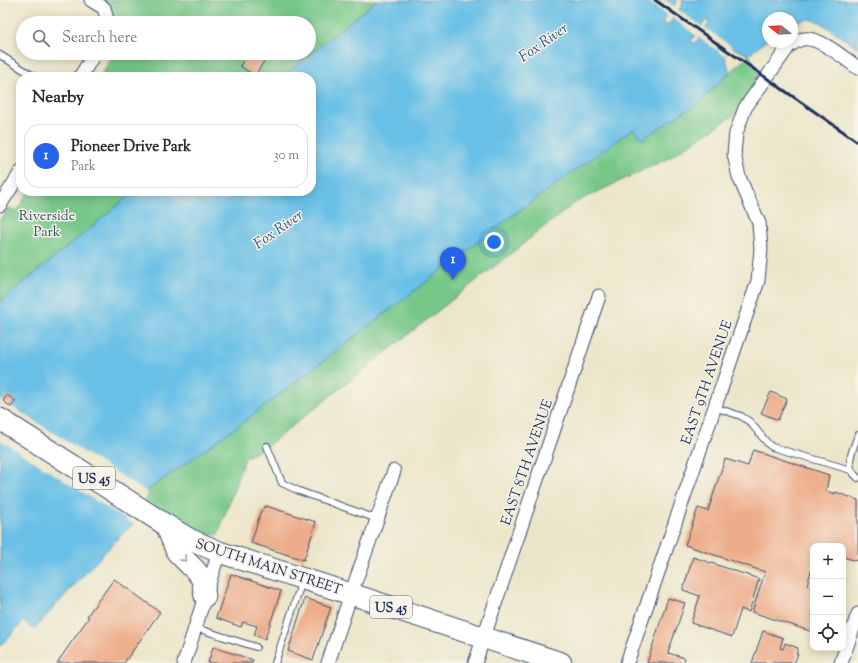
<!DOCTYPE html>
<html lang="en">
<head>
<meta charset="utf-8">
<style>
  body { margin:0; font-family:"Sorts Mill Goudy",serif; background:#f7f7f7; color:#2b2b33 }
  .controls { position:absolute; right:12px; bottom:12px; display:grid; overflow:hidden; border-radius:8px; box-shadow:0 2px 10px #0003 }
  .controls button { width:36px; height:36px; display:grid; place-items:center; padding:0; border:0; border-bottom:1px solid #e1e1e2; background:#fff; color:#2b2b33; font:20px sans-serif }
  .compass { position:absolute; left:762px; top:12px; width:36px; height:36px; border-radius:50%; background:#fff; box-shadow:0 2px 10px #0003; rotate:288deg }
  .you { position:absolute; left:494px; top:242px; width:14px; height:14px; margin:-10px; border:3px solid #fff; border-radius:50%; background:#1a73e8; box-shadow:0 0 0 6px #1a73e833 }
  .badge { display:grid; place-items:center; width:26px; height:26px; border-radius:50%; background:#2563eb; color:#fff; font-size:13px; font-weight:700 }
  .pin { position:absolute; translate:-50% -33px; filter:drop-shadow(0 1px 2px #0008) }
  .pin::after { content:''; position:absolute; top:21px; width:14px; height:12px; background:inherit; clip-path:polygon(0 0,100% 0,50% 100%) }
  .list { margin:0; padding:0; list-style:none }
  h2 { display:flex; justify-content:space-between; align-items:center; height:52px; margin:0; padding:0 16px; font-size:17px }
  h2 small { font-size:13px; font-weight:400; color:#7c7c81 }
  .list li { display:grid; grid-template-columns:26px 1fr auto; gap:12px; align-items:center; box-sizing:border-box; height:64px; margin:0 8px 8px; padding:0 8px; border:1px solid #e1e1e2; border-radius:16px }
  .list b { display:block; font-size:15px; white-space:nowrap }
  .list p { margin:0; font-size:13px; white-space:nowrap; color:#7c7c81 }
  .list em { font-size:13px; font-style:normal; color:#7c7c81 }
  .icon { flex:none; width:22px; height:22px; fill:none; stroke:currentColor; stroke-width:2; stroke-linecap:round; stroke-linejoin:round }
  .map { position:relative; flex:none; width:858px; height:663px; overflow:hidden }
  .search { position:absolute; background:#fff; box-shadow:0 2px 10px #0003; left:16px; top:16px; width:300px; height:44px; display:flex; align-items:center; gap:10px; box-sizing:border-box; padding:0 14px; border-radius:22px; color:#7c7c81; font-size:15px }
  .panel { position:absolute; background:#fff; box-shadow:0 2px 10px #0003; left:16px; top:72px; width:300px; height:124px; border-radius:16px }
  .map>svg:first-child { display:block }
  .green { fill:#76c788; stroke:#487b73 }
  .water { fill:#69c0e6; stroke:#4278a2; fill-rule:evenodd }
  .pier { fill:#ece6c9 }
  .building { fill:#edad8a }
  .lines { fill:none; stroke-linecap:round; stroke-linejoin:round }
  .service-casing { stroke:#3a4a6e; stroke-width:8 }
  .minor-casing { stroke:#3a4a6e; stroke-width:15 }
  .primary-casing { stroke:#3a4a6e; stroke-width:23 }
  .service { stroke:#fff; stroke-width:6 }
  .minor { stroke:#fff; stroke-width:13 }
  .primary { stroke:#fff; stroke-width:21 }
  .rail { stroke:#1b2f5e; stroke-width:3 }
  .oneway { stroke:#8d97ae }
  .labels { text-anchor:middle; stroke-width:3; stroke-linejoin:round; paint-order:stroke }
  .shield { fill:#f7f3e8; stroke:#5d6a87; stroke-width:1 }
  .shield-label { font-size:13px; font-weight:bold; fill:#1b2f5e }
  .park-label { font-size:14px; fill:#325568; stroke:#f7f3e8 }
  .street-label { font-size:14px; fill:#1b2f5e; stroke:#f7f3e8 }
  .water-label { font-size:15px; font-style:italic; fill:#2e5380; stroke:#f7f3e8 }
</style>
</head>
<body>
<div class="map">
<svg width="858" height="663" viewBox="0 0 858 663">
  <rect width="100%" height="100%" fill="#f7f3e8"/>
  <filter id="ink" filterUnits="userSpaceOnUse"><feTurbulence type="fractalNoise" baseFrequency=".025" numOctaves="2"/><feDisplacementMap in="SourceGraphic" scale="8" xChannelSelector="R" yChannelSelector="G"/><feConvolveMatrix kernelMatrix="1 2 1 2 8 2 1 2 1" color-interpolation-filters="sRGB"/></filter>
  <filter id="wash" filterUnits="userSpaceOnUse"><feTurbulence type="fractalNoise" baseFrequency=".012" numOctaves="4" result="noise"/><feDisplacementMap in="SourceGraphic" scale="16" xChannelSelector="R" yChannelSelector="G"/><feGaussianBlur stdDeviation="0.9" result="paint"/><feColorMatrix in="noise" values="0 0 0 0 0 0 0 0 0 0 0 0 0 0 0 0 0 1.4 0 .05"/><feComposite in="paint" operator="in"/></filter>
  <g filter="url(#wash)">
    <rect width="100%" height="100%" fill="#ece6c9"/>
    <!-- green -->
    <g class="green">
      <path d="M101 0H377L282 77H100L114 53H309V23H115C113 11 110 8 101 0Z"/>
      <polygon points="749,55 759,70 745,108 667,159 576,202 267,446 245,458 218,534 191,540 140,507 147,491 250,417 516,213 633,129 642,139 698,103"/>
      <polygon points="29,191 135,191 0,302 0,219 8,208 10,208 17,211"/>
    </g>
    <!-- water -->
    <path class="water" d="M377 0H678L663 21V23L666 25 669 24 682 5 683 2 681 0H858V48L820 22 809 19 792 22V18H768V39L749 55 731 47 725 56 730 72 698 103 642 139 633 129 516 213 250 417 147 491 132 525 118 539H117L33 630 24 621 0 646V302L135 191H311V77H282ZM707 20 708 21 709 24 695 43H692L691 41 692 40 705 21Z"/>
    <!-- pier -->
    <g class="pier">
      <polygon points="646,0 665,0 675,7 668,16"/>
      <polygon points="677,9 703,27 697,36 671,17"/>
      <polygon points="704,27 732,47 725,56 697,36"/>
      <polygon points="0,399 148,493 138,517 133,524 0,440"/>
    </g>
    <g id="blocks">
      <!-- building -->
      <g class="building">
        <polygon points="248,53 269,53 255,76 240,66"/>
        <polygon points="771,392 787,399 778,420 761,413"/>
        <polygon points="7,395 16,401 11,407 3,401"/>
        <polygon points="753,450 829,475 826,491 835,494 835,492 858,500 858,559 857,561 843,557 843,546 813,546 813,565 807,585 813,587 813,632 752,612 765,572 685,545 698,508 708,511 725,459 748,466"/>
        <polygon points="266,506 316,522 304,560 251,543 261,511"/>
        <polygon points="693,557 759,579 749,612 741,609 732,637 691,623 700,596 683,590"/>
        <polygon points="231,574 281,591 265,639 254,635 257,626 243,622 241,627 216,618"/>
        <polygon points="114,579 160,612 124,663 57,663 89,617 87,616"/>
        <polygon points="305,598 331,607 313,660 288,651"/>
        <polygon points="668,598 685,603 668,653 685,658 683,663 647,663"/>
        <polygon points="763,631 783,638 780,648 783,649 785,643 798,648 796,654 798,654 794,663 752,663"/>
        <polygon points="213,647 253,660 252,663 208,663"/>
      </g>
    </g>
  </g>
  <g filter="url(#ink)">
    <use href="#blocks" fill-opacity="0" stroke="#3a4a6e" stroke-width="1"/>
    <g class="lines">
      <defs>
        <g id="service">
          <polyline points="0,55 35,77"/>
          <polyline points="714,407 741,416 750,422 768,444 772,447 851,470"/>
          <path d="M858 435C853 450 843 466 858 478"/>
          <polyline points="267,446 282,483 299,491 377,519"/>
          <polyline points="196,628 256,647"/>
          <polyline points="275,663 302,581"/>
        </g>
        <g id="minor">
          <polyline points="91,0 104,8 108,23"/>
          <polyline points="80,77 95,53"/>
          <polyline points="0,205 21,172"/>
          <polyline points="184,663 219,552"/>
          <polyline points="328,663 351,594 394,471"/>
          <polyline points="475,663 599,296"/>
          <path d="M627 663 758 281 761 249 759 223 739 177 734 154 736 133 745 108 789 46C794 43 798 40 803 39 819 36 845 59 858 68"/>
          <polyline points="841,663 858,614"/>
        </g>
        <g id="primary">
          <polyline points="0,419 166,525 191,540 219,552 351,594 561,663"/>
          <polyline points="166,525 177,552 196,571 202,579 205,596"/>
        </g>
      </defs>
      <!-- service casing -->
      <use href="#service" class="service-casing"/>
      <!-- minor casing -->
      <use href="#minor" class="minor-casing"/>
      <!-- primary casing -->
      <use href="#primary" class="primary-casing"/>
      <!-- service -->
      <use href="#service" class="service"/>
      <!-- minor -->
      <use href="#minor" class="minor"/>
      <!-- primary -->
      <use href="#primary" class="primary"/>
      <!-- rail -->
      <polyline class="rail" points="655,0 858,142"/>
    </g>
    <!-- one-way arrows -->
    <defs><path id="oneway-chevron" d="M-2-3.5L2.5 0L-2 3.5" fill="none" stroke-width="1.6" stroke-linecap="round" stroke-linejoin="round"/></defs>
    <use class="oneway" href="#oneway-chevron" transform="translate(184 559) rotate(44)"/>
  </g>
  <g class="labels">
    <!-- shield labels -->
    <g class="shield">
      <rect x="73" y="467" width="42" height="22" rx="3"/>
      <rect x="370" y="596" width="42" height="22" rx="3"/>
    </g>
    <g class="shield-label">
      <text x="94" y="483">US 45</text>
      <text x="391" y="612">US 45</text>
    </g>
    <!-- park labels -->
    <g class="park-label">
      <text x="47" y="220">Riverside<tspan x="47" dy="16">Park</tspan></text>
    </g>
    <!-- street labels -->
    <g class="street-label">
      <text transform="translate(706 382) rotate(-71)" y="5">EAST 9TH AVENUE</text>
      <text transform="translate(526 462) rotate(-71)" y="5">EAST 8TH AVENUE</text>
      <text transform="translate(269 566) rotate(18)" y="5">SOUTH MAIN STREET</text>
    </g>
    <!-- water labels -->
    <g class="water-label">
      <text transform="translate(543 42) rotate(-35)" y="5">Fox River</text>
      <text transform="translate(278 229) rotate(-35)" y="5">Fox River</text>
    </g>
  </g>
</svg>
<div class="controls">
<button>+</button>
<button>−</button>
<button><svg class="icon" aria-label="locate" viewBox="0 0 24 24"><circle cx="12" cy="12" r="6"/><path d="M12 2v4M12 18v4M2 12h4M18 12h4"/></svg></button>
</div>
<svg class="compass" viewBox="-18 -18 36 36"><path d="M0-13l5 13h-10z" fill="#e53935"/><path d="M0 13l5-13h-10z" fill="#7c7c81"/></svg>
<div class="you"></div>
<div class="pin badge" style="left:453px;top:280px">1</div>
<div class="search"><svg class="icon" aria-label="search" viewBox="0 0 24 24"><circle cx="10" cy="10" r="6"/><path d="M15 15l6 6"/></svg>Search here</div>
<section class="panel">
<h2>Nearby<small></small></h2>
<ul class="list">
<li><span class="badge">1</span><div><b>Pioneer Drive Park</b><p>Park</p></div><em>30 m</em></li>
</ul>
</section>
</div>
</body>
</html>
